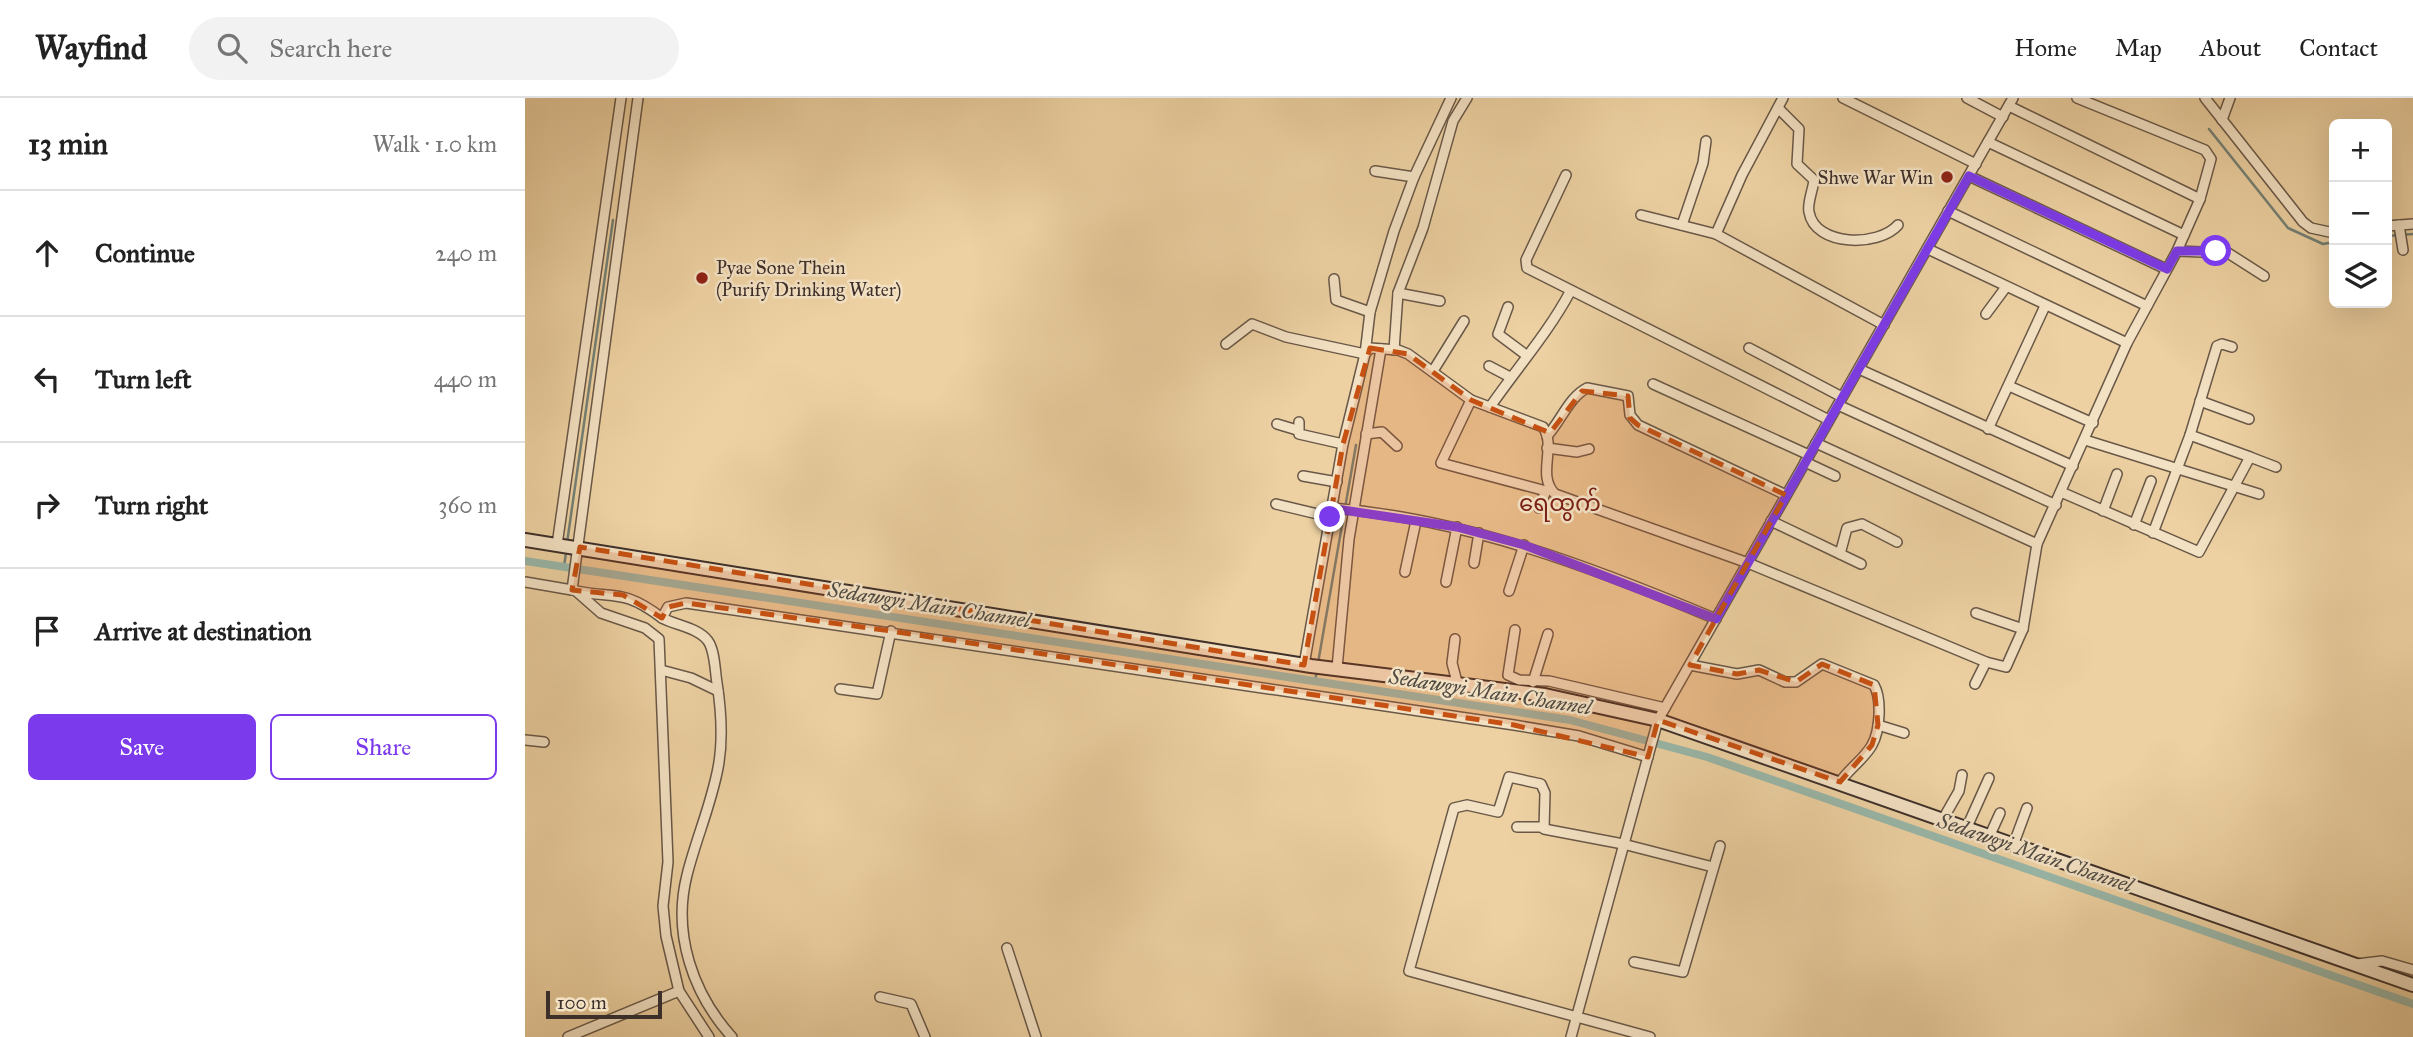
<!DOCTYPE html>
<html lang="en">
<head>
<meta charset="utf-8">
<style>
  body { margin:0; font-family:"IM FELL Great Primer","Noto Sans Myanmar",serif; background:#f2f2f2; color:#222 }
  .controls { position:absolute; right:21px; top:21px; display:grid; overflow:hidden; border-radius:10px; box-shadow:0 7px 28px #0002 }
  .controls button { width:63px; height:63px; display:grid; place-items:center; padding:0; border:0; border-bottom:2px solid #e0e0e0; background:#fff; color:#222; font:35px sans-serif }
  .scale { position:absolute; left:21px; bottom:18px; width:116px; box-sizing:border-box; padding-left:7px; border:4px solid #3d2f2a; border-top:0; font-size:19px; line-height:24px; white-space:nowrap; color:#3d2f2a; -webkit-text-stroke:5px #f3e1c3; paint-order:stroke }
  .stop { position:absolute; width:21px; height:21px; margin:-16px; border:5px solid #7c3aed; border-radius:50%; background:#fff }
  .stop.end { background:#7c3aed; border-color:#fff; box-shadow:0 2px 7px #0008 }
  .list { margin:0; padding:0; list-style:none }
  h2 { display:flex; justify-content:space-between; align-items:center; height:91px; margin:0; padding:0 28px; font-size:30px }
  h2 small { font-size:23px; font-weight:400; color:#767676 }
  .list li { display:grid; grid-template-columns:46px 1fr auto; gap:21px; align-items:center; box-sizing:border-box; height:126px; padding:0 28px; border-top:2px solid #e0e0e0 }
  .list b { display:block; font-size:26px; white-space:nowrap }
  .list em { font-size:23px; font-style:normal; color:#767676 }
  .actions { display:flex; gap:14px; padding:21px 28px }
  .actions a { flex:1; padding:16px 0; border:2px solid #7c3aed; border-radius:10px; text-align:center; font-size:24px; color:#7c3aed }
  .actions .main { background:#7c3aed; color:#fff }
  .icon { flex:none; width:38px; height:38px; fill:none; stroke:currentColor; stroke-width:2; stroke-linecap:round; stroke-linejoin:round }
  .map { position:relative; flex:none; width:1888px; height:939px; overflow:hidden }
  header { display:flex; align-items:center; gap:42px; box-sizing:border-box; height:98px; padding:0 35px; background:#fff; border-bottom:2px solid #e0e0e0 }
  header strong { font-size:33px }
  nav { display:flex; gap:38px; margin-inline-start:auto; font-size:24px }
  .search { width:490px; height:63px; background:#f2f2f2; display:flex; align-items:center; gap:18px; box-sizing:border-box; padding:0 24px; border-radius:38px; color:#767676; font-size:26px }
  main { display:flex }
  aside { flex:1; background:#fff }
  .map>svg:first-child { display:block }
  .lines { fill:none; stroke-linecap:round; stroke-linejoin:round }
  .stream { stroke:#748176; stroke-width:2.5 }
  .canal { stroke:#99b7a9; stroke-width:8 }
  .street-casing { stroke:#695848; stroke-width:12 }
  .secondary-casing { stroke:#3d2f2a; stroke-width:16 }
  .street { stroke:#f3e1c3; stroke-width:9 }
  .secondary { stroke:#f3e1c3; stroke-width:12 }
  .route { stroke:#7c3aed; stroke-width:9 }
  .marked { fill:#c65112; fill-opacity:0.2; stroke:#c65112; stroke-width:5; stroke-dasharray:14 9; stroke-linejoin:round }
  .poi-dot { fill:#8f2418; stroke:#f3e1c3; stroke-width:2.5 }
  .labels { text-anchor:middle; stroke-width:5; stroke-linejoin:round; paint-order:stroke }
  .poi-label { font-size:19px; fill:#3d2f2a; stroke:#f3e1c3; text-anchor:end }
  .water-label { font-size:21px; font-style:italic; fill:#4f4a43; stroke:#f3e1c3 }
  .quarter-label { font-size:23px; fill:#7a1f14; stroke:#f3e1c3 }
</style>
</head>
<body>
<header>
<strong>Wayfind</strong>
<div class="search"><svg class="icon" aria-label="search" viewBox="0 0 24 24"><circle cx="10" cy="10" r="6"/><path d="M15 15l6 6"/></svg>Search here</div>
<nav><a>Home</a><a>Map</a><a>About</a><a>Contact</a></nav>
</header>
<main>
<aside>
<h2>13 min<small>Walk · 1.0 km</small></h2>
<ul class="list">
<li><svg class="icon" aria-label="ahead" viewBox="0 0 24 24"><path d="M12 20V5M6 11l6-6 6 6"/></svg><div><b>Continue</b></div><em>240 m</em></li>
<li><svg class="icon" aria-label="left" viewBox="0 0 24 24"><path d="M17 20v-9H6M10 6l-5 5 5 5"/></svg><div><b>Turn left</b></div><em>440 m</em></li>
<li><svg class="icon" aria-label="right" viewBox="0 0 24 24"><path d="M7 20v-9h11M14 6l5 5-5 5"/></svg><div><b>Turn right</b></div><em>360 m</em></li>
<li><svg class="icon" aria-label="arrive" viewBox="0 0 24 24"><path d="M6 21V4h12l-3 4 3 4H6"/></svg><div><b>Arrive at destination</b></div></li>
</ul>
<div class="actions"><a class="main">Save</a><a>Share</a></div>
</aside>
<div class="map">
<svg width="1888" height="939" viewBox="0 0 1888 939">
  <rect width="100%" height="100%" fill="#edd1a2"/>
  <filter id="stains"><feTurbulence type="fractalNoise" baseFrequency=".00286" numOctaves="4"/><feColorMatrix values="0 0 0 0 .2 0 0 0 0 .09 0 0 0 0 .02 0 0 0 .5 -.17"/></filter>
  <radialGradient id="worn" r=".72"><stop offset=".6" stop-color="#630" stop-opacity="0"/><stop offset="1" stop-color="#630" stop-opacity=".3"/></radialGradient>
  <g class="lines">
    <!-- stream -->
    <g class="stream">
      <polyline points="1684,31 1763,130 1798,146 1809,144"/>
      <polyline points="1862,138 1888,136"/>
      <polyline points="42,445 88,122"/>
      <polyline points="39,468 41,455"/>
      <polyline points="793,565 831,347"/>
      <polyline points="790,584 792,571"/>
    </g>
    <!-- canal -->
    <polyline class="canal" points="0,463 1045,622 1182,659 1888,906"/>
    <defs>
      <g id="street">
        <polyline points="1258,0 1217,77 1191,136 1359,227"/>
        <polyline points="1318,0 1451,66"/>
        <polyline points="1442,0 1478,19"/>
        <polyline points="1680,0 1778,124 1786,130 1809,135"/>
        <polyline points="1484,8 1675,101"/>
        <path d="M1253 10 1274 31 1272 66 1289 82C1288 92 1282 105 1284 114 1290 149 1354 149 1373 127"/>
        <polyline points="1697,22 1705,0"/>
        <polyline points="1463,44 1659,137"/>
        <polyline points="850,73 889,79"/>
        <polyline points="1041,77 1001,162 1002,170 1304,322"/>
        <polyline points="1444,78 1641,171"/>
        <polyline points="1423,113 1622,208"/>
        <polyline points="1116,117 1191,136"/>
        <polyline points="1157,127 1178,65 1181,43"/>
        <polyline points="1874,127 1878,152"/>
        <polyline points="1862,128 1888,126"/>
        <polyline points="1403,151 1602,245"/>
        <polyline points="1652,153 1703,155 1739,178"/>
        <polyline points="809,181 811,202 845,214"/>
        <polyline points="873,195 915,203"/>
        <polyline points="983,209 973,236 1001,257"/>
        <polyline points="1461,216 1481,189"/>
        <path d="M701 246 727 226 761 239 840 256 845 250 873 252 883 256 946 302 1018 329C1032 349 1011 377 1030 396L1223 465 1461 564 1481 569 1498 531 1512 446 1602 245 1652 153 1675 101 1686 61 1680 52 1552 0"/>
        <polyline points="1224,250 1317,299"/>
        <polyline points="869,252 873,195 898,130 928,23 942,0"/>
        <polyline points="964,268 985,279"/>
        <polyline points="1334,271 1548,368"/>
        <polyline points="908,273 939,223"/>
        <polyline points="1128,286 1284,357"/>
        <polyline points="1484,288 1568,325"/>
        <polyline points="946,302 916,365 1021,393 1025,391"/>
        <polyline points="1675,303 1724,321"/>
        <polyline points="1313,307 1531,407"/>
        <path d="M965 309C992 270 1023 235 1045 194"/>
        <polyline points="774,324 774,336 818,346"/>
        <polyline points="752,326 772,332"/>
        <polyline points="1463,331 1520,208"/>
        <polyline points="841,336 857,334 872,348"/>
        <polyline points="1665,337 1725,359"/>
        <path d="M1022 338C1036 323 1044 299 1062 290L1103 298 1105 317 1113 327 1261 397"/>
        <polyline points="1560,342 1734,396"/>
        <polyline points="1291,345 1512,446"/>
        <polyline points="1022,350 1052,354 1064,351"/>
        <polyline points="1280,364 1310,378"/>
        <polyline points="778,378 812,384"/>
        <polyline points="1536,394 1674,454 1725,359 1751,369"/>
        <polyline points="751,406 805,419"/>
        <path d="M807 410C942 421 1067 469 1191 521"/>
        <polyline points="1014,410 1021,393"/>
        <polyline points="1578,413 1592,376"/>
        <polyline points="1246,423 1336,466"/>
        <polyline points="1609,427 1626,383"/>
        <polyline points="1628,435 1665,337 1692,248 1697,246 1707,249"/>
        <polyline points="32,447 96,0"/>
        <polyline points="1315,456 1322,430 1337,426 1372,444"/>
        <polyline points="949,465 954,435"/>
        <polyline points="880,474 891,423"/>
        <polyline points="0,484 47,492 113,0"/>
        <polyline points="921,484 932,429"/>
        <path d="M47 492C89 502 96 489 137 520L143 509 161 505 989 627 1054 638 1123 659"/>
        <polyline points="51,493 76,515 120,530 134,541 143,764 138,808 141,838 154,893 184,939"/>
        <polyline points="984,493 999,447"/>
        <polyline points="1451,515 1498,531"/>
        <path d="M137 520C150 527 174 530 183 543 190 553 190 573 192 585 196 611 198 644 193 670 186 707 171 741 162 777 147 836 168 896 207 939"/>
        <polyline points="990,532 983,577 994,582 1024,583 1140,610"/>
        <polyline points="930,541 927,565 932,584"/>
        <polyline points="779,567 818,346 840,256 845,214 869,133 889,79 926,0"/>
        <path d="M1165 567 1212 576 1234 572 1260 584H1271L1297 566 1349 587C1357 601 1355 633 1347 647 1340 660 1324 671 1315 684"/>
        <polyline points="812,570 824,441 856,251"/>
        <polyline points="136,572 166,580 193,593"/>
        <polyline points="1008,584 1023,536"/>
        <polyline points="1450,586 1461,564"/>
        <polyline points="315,591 352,596 366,533"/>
        <polyline points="1353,627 1379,635"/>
        <polyline points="0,642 19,644"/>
        <polyline points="1418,721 1434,693 1437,677"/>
        <polyline points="992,729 1018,729"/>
        <polyline points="1442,729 1464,680"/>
        <polyline points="1465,737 1475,715"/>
        <polyline points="1489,745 1502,710"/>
        <polyline points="482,850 511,939"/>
        <polyline points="1109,864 1158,874 1195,748"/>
        <polyline points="1832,866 1857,863 1888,872"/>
        <polyline points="355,899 386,906 400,939"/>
        <polyline points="43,939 154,893"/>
        <polyline points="1046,939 1133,622 1488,0"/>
        <polyline points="1125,939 884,873 929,710 942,707 973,714 984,679 1016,686 1020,695 1019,731 1098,746 1188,769"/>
      </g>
      <polyline id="secondary" points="0,442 786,568 1020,597 1133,622 1888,887"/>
    </defs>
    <!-- street casing -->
    <use href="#street" class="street-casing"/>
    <!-- secondary casing -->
    <use href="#secondary" class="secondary-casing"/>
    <!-- street -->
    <use href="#street" class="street"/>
    <!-- secondary -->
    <use href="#secondary" class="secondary"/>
  </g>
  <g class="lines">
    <!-- route -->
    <polyline class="route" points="805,419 807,410 811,411 932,429 999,447 1191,521 1444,78 1642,171 1652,153 1691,153"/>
  </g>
  <!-- marked area -->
  <path class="marked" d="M845 250 883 256 946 302 1025 335 1057 293 1103 298 1105 320 1113 327 1261 397 1165 567 1212 576 1234 572 1271 584 1297 566 1349 587 1353 627 1347 647 1315 684 1133 622 1123 659 989 627 366 533 161 505 143 509 137 520 98 497 47 492 55 449 779 567 818 346Z"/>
  <!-- markers -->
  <g class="poi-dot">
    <circle cx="1422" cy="79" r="7"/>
    <circle cx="177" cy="180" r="7"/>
  </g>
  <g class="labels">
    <!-- poi labels -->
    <g class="poi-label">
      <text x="1408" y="86">Shwe War Win</text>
      <text x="191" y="176" text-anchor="start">Pyae Sone Thein<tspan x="191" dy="22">(Purify Drinking Water)</tspan></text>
    </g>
    <!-- water labels -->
    <g class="water-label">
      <text transform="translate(404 507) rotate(9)" y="7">Sedawgyi Main Channel</text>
      <text transform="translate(965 594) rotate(9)" y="7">Sedawgyi Main Channel</text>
      <text transform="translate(1510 755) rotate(19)" y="7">Sedawgyi Main Channel</text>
    </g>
    <!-- quarter labels -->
    <g class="quarter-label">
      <text x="1035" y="413">ရေထွက်</text>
    </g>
  </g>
  <rect width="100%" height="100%" filter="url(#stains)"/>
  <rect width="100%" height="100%" fill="url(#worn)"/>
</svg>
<div class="controls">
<button>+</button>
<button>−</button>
<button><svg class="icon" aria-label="layers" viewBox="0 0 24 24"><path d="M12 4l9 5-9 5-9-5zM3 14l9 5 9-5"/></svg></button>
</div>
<div class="scale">100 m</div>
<div class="stop" style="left:1691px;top:153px"></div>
<div class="stop end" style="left:805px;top:419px"></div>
</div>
</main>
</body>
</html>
